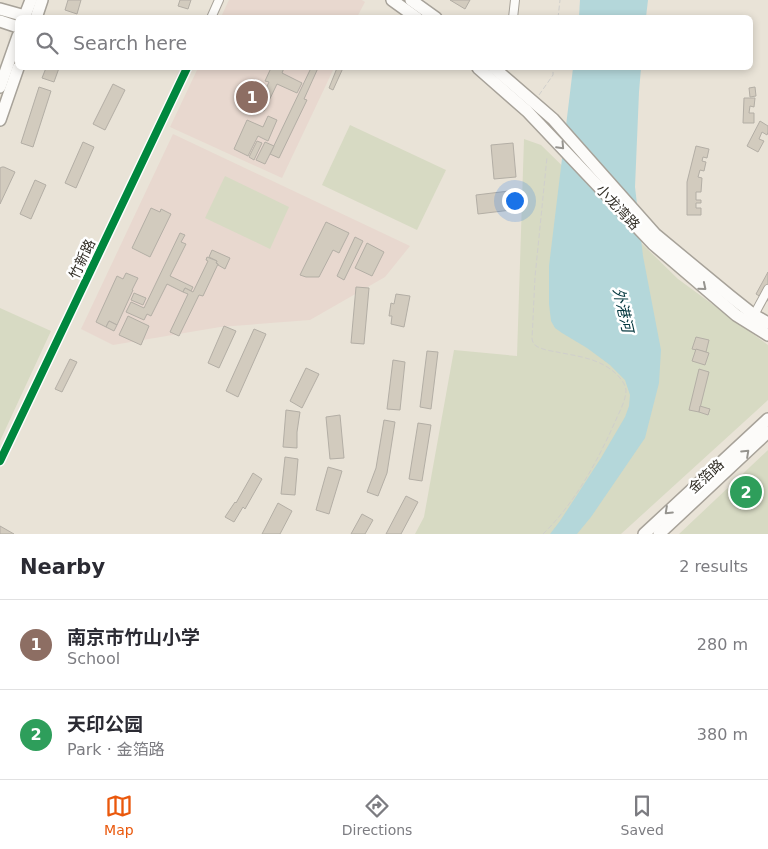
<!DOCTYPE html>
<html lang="en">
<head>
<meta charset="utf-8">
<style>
  body { margin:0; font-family:"DejaVu Sans","Noto Sans SC",sans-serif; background:#f7f7f7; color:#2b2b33 }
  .you { position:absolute; left:514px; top:200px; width:18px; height:18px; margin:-12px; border:4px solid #fff; border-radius:50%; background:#1a73e8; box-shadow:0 0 0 8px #1a73e833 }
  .badge { display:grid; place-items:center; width:32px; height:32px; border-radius:50%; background:#ea580c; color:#fff; font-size:16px; font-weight:700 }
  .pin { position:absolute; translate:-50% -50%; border:2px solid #fff; box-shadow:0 1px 5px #0006 }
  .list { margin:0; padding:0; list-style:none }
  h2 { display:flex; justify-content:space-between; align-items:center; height:65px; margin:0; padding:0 20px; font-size:21px }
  h2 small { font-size:16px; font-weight:400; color:#7c7c81 }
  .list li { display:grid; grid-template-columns:32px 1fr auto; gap:15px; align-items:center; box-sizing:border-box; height:90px; padding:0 20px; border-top:1px solid #e1e1e2 }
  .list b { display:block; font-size:19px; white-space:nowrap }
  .list p { margin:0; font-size:16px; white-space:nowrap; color:#7c7c81 }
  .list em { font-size:16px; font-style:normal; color:#7c7c81 }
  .icon { flex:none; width:28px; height:28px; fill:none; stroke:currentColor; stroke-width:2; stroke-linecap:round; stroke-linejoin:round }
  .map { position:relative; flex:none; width:768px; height:534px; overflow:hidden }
  .search { position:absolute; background:#fff; box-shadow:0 2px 8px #0003; left:15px; right:15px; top:15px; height:55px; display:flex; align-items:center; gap:12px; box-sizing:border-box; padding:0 18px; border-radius:8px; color:#7c7c81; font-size:19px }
  .sheet { height:245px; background:#fff }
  nav { display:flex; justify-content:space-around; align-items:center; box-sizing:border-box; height:70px; border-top:1px solid #e1e1e2; background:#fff; font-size:14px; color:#7c7c81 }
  nav a { display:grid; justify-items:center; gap:2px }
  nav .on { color:#ea580c }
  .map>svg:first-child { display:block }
  .education { fill:#e8d8cf }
  .green { fill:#d7dac3 }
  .water { fill:#b4d7da }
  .building { fill:#d2cbbe; stroke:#b3aea5 }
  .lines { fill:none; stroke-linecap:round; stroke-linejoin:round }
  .street-casing { stroke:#a7a299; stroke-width:10 }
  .secondary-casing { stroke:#a7a299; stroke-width:14 }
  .path { stroke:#d0cfcc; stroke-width:1; stroke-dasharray:5 2.5; stroke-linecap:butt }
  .street { stroke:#fcfbf9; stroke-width:8 }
  .secondary { stroke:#fcfbf9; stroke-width:11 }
  .cycleway-casing { stroke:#fff; stroke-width:11 }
  .cycleway { stroke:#00873e; stroke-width:8 }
  .oneway { stroke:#96948f }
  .labels { text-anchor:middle; stroke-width:5; stroke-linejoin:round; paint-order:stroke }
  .street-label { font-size:14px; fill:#312d25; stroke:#fff }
  .water-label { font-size:15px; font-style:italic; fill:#02363d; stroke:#fff }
</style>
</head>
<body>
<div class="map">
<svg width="768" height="534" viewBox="0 0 768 534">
  <rect width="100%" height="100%" fill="#e9e3d7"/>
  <!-- education -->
  <g class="education">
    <polygon points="229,0 362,0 365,2 357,17 221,17"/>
    <polygon points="198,68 334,68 282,178 170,127"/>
    <polygon points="173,134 410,246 385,277 310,320 220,327 113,345 81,329"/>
  </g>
  <!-- green -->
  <g class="green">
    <polygon points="350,125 446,170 417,230 322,185"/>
    <polygon points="524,139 541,145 678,279 768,345 768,400 621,534 415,534 424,517 454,350 517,356"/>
    <polygon points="225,176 289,207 270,249 205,218"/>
    <polygon points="0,308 51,331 0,441"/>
    <polygon points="768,450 768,534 679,534"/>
  </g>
  <!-- water -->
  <g class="water">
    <polygon points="580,0 648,0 646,17 579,17"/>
    <polygon points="573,68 641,68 639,92 635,187 643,256 661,350 659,383 645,438 591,517 577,534 550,534 560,521 601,458 625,417 629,406 630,395 625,380 610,365 587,348 562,333 555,328 551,321 549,304 549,266"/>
  </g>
  <!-- building -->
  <g class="building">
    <polygon points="68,0 81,0 77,14 65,10"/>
    <polygon points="180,0 191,0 188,9 178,6"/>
    <polygon points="450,0 470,0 465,9"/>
    <polygon points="46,68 59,68 54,82 42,78"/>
    <polygon points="271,68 275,69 276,68 284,68 282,73 302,83 297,93 277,84 264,111 257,108 269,82 265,81"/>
    <polygon points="311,68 318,68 304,99 307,100 279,158 270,154"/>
    <polygon points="337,68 343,68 333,90 329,88"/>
    <polygon points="113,84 125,90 105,130 93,124"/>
    <polygon points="39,87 51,91 33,147 21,143"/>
    <polygon points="755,87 756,96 750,97 749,88"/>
    <polygon points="744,98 755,98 754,107 750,106 749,113 754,113 754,123 743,123"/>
    <polygon points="268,116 277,120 268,141 258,136 248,156 234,149 247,120 263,127"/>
    <polygon points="760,121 768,126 768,132 767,135 762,132 759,139 764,141 758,152 747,146"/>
    <polygon points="257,141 262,143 254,160 249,157"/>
    <polygon points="83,142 94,147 76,188 65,183"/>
    <polygon points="265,142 274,146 265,164 256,160"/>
    <polygon points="513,143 516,177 494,179 491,145"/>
    <polygon points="696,146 709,149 707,158 703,157 702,161 706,162 704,171 700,170 698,177 702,178 701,192 696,192 696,200 701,200 701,203 696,203 696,208 701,208 701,215 687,215 687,182"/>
    <polygon points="2,167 4,167 15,172 0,204 0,168"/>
    <polygon points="35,180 46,185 31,219 20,214"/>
    <polygon points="509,191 511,210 478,214 476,195"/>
    <polygon points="151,208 160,212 161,209 171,214 150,257 132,248"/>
    <polygon points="326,222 349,233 339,253 333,250 319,277 306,277 300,275"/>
    <polygon points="180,233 185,235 181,242 186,244 170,276 193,287 191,291 185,288 183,292 167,284 151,316 147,314 144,320 126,312 131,302 144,308"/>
    <polygon points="355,237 363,241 344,280 337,276"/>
    <polygon points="367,243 384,252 372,276 355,268"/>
    <polygon points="212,250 230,258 225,269 218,265 218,264 216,263 217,261 209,257"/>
    <polygon points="207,257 217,261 216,263 218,264 203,296 199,295 179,336 170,332 188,294 183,292 185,288 193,292 208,261 206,260"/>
    <polygon points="768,272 768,301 756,294"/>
    <polygon points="126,273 138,278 132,290 133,290 117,325 109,321 106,327 96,322 117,276 123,279"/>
    <polygon points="356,287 369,288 364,344 351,343"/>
    <polygon points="134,293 146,298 143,305 131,300"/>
    <polygon points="396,294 410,296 404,327 391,324 392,316 389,316 391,303 394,304"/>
    <polygon points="128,316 149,326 141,345 119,335"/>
    <polygon points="109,321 117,325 114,331 106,327"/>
    <polygon points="224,326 236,331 219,368 208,363"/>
    <polygon points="254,329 266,334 238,397 226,391"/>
    <polygon points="696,337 709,340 706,352 692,349"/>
    <polygon points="696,349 709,353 705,365 692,361"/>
    <polygon points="427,351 438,352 431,409 420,407"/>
    <polygon points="70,359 77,362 62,392 55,389"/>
    <polygon points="393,360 405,362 400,410 387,409"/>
    <polygon points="306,368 319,374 302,408 290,401"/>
    <polygon points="699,369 709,372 699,412 689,410"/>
    <polygon points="700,406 710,409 708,415 699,412"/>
    <polygon points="286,410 300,412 297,432 297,448 283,447"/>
    <polygon points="340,415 344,458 330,459 326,417"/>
    <polygon points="384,420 395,422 387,473 378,496 367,492 376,468"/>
    <polygon points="418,423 431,425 422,481 409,479"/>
    <polygon points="285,457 298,459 295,495 281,494"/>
    <polygon points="328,467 342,471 329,514 316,510"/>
    <polygon points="253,473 262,479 245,509 243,507 234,522 225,517 235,502 236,503"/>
    <polygon points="406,496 418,502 401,534 386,534"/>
    <polygon points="278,503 292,511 280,534 262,534"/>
    <polygon points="362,514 373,520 365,534 351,534"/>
    <polygon points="0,526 14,534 0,534"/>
  </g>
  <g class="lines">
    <defs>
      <g id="street">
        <polyline points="211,18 219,0"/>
        <polyline points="513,18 515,0"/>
        <polyline points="754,315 768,289"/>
        <polyline points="0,461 187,68"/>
      </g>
      <g id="secondary">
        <polyline points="392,0 417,18"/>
        <polyline points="411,0 436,18"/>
        <polyline points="0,9 25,16"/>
        <polyline points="24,18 31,0"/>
        <polyline points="36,18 42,0"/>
        <polyline points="0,21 18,27"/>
        <polyline points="478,68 527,111 653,244 736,315 768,335"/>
        <polyline points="494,68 553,119 655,234 730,296 754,315 768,323"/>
        <polyline points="0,87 18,36"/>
        <polyline points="0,120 18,68"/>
        <polyline points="644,534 768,419"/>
        <polyline points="659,534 768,432"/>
      </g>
    </defs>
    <!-- street casing -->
    <use href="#street" class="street-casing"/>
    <!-- secondary casing -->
    <use href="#secondary" class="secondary-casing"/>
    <!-- path -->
    <g class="path">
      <polyline points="558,18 560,0"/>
      <polyline points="539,95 553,75 553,68"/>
      <path d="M543 534C575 503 597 462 615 422 619 412 626 401 626 390 625 383 619 376 614 372 598 358 576 356 557 352 551 351 544 350 538 347 534 345 533 343 532 339L535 277 547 157"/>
    </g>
    <!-- street -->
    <use href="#street" class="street"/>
    <!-- secondary -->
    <use href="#secondary" class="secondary"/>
    <defs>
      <polyline id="cycleway" points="0,461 187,68"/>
    </defs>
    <!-- cycleway casing -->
    <use href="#cycleway" class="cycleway-casing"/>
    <!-- cycleway -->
    <use href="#cycleway" class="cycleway"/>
  </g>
  <!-- one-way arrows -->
  <defs><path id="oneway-chevron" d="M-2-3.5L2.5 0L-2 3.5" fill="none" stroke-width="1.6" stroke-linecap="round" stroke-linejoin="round" transform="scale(1.25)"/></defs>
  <g class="oneway">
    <use href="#oneway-chevron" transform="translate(561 146) rotate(47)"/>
    <use href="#oneway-chevron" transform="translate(703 287) rotate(40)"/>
    <use href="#oneway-chevron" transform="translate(746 453) rotate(-43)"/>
    <use href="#oneway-chevron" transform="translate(668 511) rotate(137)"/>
  </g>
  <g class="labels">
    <!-- street labels -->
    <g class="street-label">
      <text transform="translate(618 207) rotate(47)" y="5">小龙湾路</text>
      <text transform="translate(82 259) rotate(-65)" y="5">竹新路</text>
      <text transform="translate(706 476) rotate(-43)" y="5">金箔路</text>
    </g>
    <!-- water labels -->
    <g class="water-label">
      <text transform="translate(623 310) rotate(77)" y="5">外港河</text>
    </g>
  </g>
</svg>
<div class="you"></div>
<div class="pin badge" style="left:252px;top:97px;background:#8d6e63">1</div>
<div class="pin badge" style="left:746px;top:492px;background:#2e9e5b">2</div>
<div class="search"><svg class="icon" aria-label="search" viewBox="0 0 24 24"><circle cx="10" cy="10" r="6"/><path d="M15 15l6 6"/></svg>Search here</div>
</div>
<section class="sheet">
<h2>Nearby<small>2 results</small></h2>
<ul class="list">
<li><span class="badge" style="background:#8d6e63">1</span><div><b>南京市竹山小学</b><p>School</p></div><em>280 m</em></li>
<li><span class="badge" style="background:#2e9e5b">2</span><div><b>天印公园</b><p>Park · 金箔路</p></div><em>380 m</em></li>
</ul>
</section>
<nav>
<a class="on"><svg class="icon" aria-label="map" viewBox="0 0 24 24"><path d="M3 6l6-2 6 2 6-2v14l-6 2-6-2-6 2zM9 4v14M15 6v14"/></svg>Map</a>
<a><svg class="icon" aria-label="directions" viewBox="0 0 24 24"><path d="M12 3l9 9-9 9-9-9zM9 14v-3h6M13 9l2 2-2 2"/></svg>Directions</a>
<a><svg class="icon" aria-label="saved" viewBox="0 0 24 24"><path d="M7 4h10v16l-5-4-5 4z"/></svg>Saved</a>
</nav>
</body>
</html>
